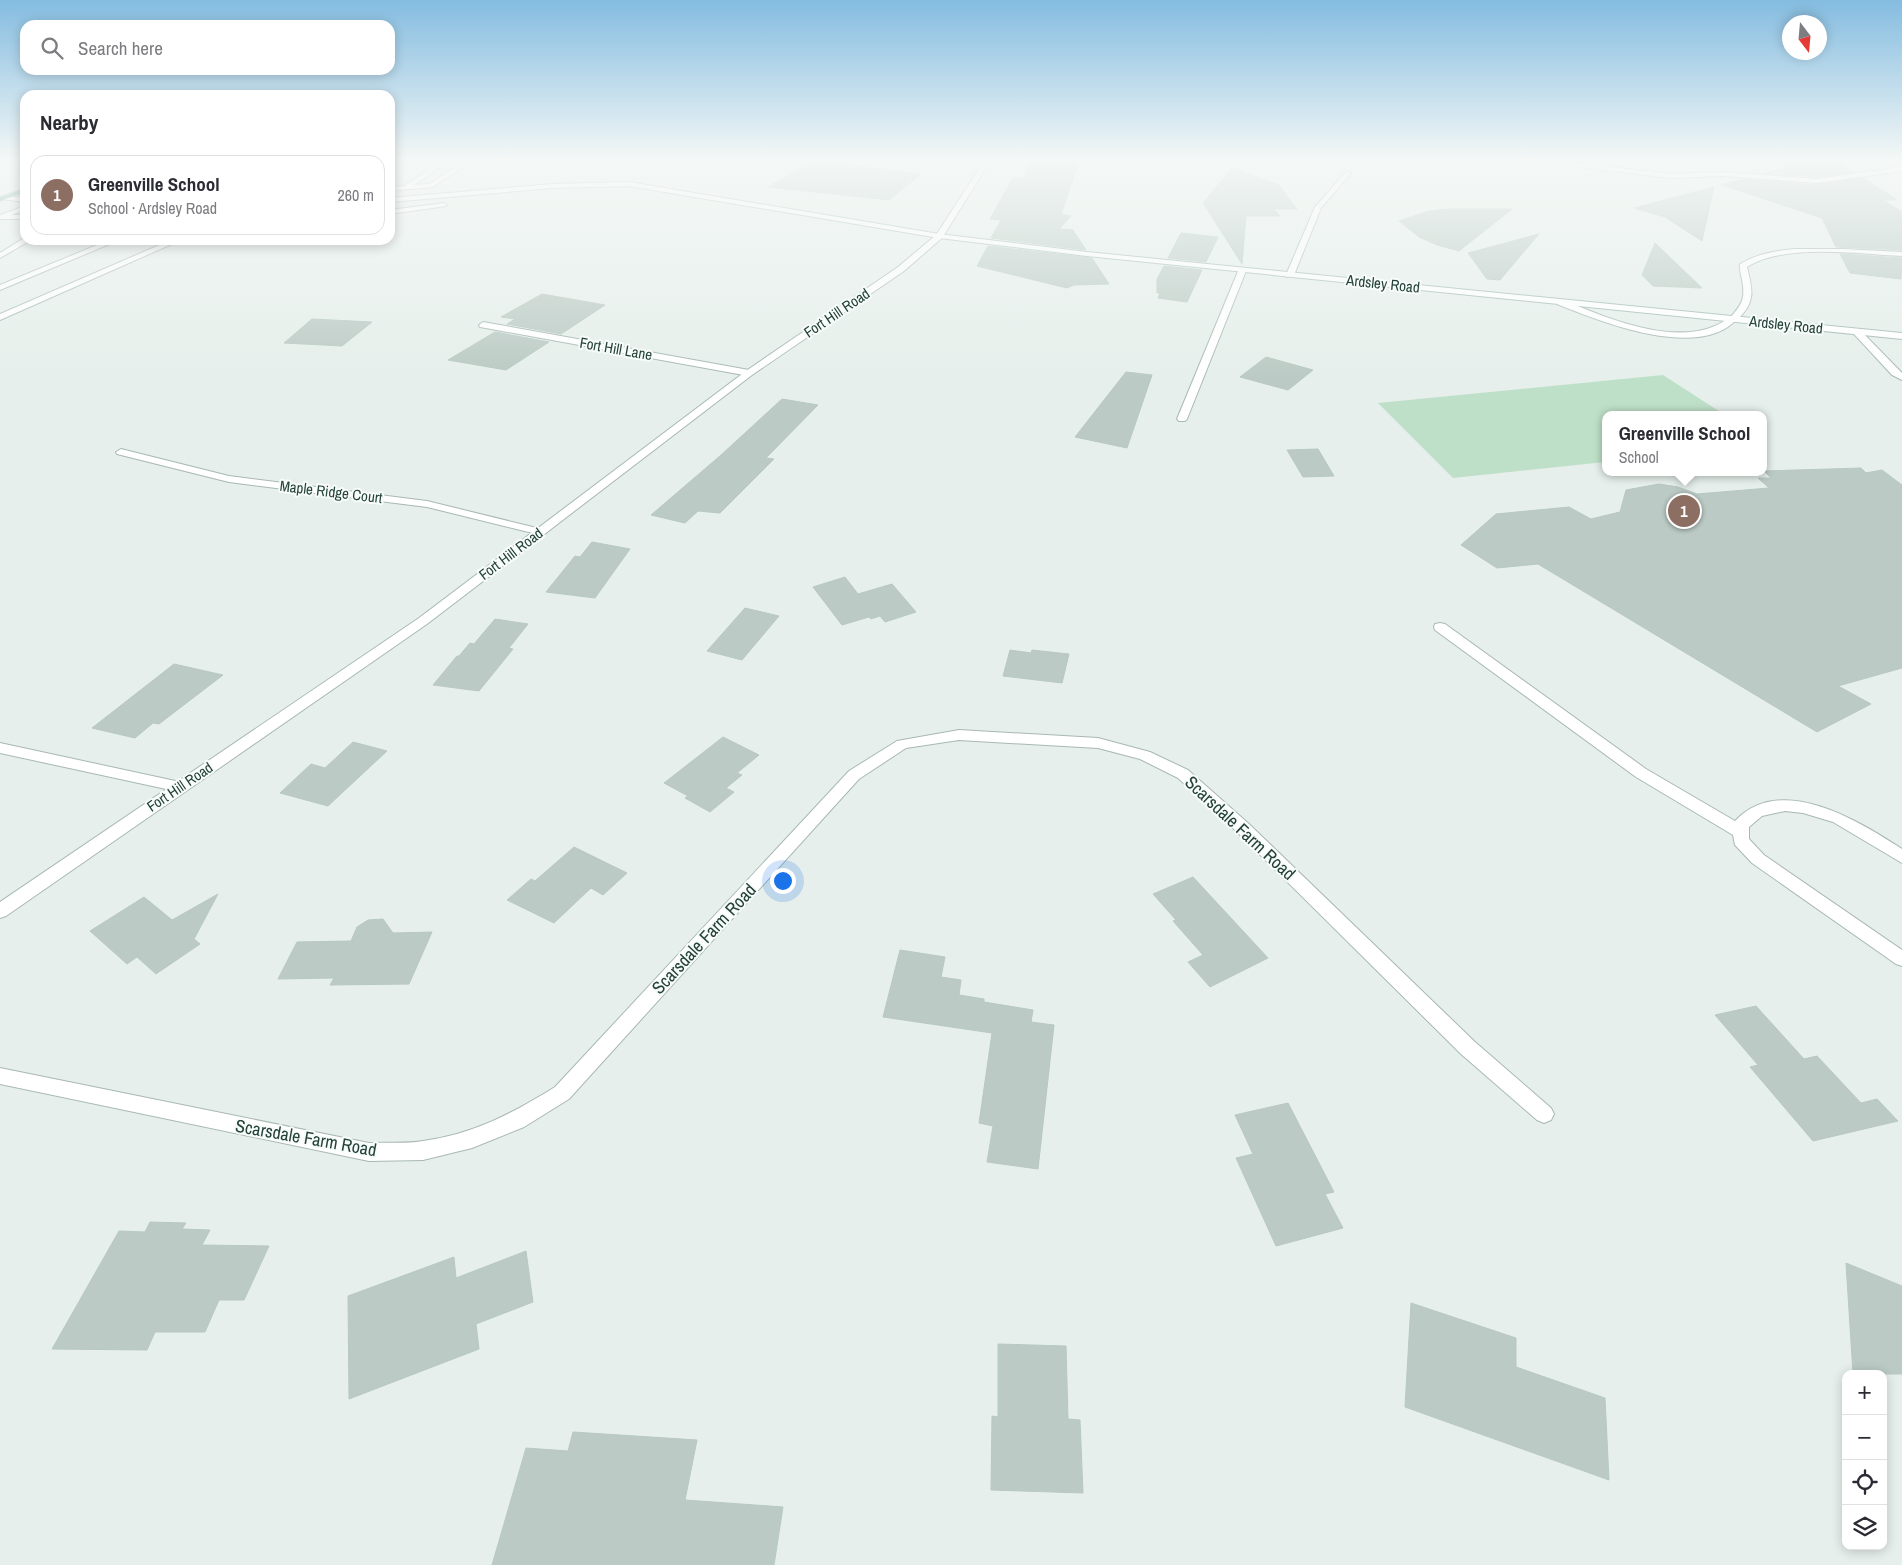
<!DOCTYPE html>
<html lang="en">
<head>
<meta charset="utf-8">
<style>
  body { margin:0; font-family:"Archivo Narrow",sans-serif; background:#f2f2f3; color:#2b2b33 }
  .controls { position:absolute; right:15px; bottom:15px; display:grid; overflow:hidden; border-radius:10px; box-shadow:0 2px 12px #0003 }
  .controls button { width:45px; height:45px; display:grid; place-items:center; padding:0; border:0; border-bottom:1px solid #e1e1e2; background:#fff; color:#2b2b33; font:25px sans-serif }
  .compass { position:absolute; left:1782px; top:15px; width:45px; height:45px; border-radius:50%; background:#fff; box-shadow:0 2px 12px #0003; rotate:164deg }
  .you { position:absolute; left:782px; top:880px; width:18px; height:18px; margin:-12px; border:4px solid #fff; border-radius:50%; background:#1a73e8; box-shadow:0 0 0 8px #1a73e833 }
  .badge { display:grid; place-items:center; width:32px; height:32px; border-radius:50%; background:#7c3aed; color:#fff; font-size:16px; font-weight:700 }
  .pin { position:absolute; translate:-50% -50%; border:2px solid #fff; box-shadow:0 1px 5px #0006 }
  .popup { position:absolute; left:1602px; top:411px; width:165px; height:65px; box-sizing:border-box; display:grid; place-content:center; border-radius:10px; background:#fff; filter:drop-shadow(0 1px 4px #0005); font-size:16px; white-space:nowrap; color:#7c7c81 }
  .popup b { font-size:19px; color:#2b2b33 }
  .popup::after { content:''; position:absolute; left:50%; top:100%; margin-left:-10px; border:10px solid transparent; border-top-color:#fff }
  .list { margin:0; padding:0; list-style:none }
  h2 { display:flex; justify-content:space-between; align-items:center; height:65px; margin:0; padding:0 20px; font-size:21px }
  h2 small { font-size:16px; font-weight:400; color:#7c7c81 }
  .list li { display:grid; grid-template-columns:32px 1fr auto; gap:15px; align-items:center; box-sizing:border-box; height:80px; margin:0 10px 10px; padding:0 10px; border:1px solid #e1e1e2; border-radius:15px }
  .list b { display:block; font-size:19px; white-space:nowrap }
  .list p { margin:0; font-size:16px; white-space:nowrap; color:#7c7c81 }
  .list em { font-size:16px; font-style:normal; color:#7c7c81 }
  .icon { flex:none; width:28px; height:28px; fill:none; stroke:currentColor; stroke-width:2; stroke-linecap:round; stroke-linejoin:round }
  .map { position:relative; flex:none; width:1902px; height:1565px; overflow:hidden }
  .search { position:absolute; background:#fff; box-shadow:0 2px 12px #0003; left:20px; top:20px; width:375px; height:55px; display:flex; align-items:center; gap:12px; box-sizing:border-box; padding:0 18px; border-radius:15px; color:#7c7c81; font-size:19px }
  .panel { position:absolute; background:#fff; box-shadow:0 2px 12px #0003; left:20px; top:90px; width:375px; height:155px; border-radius:15px }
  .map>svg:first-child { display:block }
  .green { fill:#bfe0c8 }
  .building { fill:#bbcac4; stroke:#b8c9c2 }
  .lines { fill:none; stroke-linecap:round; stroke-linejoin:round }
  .service-casing { stroke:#a8b8b2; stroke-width:2 }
  .minor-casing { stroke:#a8b8b2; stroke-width:2 }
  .tertiary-casing { stroke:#a8b8b2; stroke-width:2 }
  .secondary-casing { stroke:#a4bbb3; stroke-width:2 }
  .primary-casing { stroke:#c2cac8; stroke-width:2 }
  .service { fill:#fff; fill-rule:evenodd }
  .minor { fill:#fff; fill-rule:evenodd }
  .tertiary { fill:#fff; fill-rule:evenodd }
  .secondary { fill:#fff; fill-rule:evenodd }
  .primary { fill:#6aa596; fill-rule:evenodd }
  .labels { text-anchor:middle; stroke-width:4; stroke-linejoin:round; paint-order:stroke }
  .far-street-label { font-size:15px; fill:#24423a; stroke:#f7fbf9 }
  .street-label { font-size:18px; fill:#24423a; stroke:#f7fbf9 }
</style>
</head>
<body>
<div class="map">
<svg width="1902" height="1565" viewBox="0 0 1902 1565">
  <rect width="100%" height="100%" fill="#e6efeb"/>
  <!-- green -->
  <polygon class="green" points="1663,375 1725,415 1605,415 1605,462 1453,478 1378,403"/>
  <!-- building -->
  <g class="building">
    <polygon points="1032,160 1079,162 1061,214 1071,216 1059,229 1073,230 1086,250 991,238 1001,220 990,219 1013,178 1023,179"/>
    <polygon points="1785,160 1834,160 1853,172 1817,177 1765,173 1786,168"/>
    <polygon points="814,161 921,174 889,200 768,187"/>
    <polygon points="1232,168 1279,185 1297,209 1274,209 1280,216 1246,216 1242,264 1203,203"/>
    <polygon points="1863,178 1897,200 1883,200 1902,212 1902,250 1836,247 1822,218 1722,185 1742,179 1817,185"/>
    <polygon points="1714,187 1702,241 1665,217 1634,208"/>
    <polygon points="1448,209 1512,209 1459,251 1437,245 1419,237 1399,221 1429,211"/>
    <polygon points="1181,233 1218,237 1206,262 1168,258"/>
    <polygon points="1539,234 1500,280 1487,279 1468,253"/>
    <polygon points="1655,243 1702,288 1653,286 1642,275"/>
    <polygon points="988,246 1092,258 1109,284 1074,285 1067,288 977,266"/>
    <polygon points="1840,254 1902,258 1901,279 1850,273"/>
    <polygon points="1164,266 1202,270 1187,302 1158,298 1160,293 1157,293 1157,279"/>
    <polygon points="542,294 605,305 561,334 507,324 515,319 501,317"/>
    <polygon points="312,319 372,322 342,346 284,343"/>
    <polygon points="495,332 549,342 506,370 448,360"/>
    <polygon points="1266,357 1313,370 1288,390 1240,377"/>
    <polygon points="1126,372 1152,375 1127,448 1075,437"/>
    <polygon points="782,399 818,405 766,458 774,459 720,513 698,511 685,523 651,515 721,455"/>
    <polygon points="1318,449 1334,476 1303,477 1287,450"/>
    <polygon points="1861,468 1866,473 1882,470 1902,485 1902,668 1838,686 1871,704 1817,732 1538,564 1497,568 1461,545 1496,514 1569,507 1591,519 1620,512 1626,490 1659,484 1678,487 1697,494 1769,488 1758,478 1771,478 1764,471"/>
    <polygon points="592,542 630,549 595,598 546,592 575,556 580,557"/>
    <polygon points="845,577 858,594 892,584 916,612 885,622 880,616 871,619 869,617 842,625 813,587"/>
    <polygon points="745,608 779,616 742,660 707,651"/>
    <polygon points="495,619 528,624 509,648 513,649 479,691 433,685 457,656 459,656 470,643 474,644"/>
    <polygon points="1010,650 1031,653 1032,650 1069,654 1062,683 1003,676"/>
    <polygon points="174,664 223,675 159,724 153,723 135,738 92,728"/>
    <polygon points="723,737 759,755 737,773 742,775 726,788 734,792 710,812 685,798 688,796 664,783"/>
    <polygon points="353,742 387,751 328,806 280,793 311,764 325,768"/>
    <polygon points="574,847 627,873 603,895 591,888 554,923 507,900 531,879 535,881"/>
    <polygon points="1193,877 1268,958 1210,987 1188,962 1203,955 1173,921 1176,920 1153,894"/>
    <polygon points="218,894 194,939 200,944 156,974 137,957 127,964 90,931 144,897 172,920"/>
    <polygon points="383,919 393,933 432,932 409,984 330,985 334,978 278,979 297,942 351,941 357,927 368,920"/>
    <polygon points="900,950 945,957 941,977 961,980 959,995 984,999 984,1002 1033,1010 1031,1022 1054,1025 1038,1169 987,1162 993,1126 979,1123 992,1033 883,1017"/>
    <polygon points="1756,1006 1804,1059 1817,1056 1861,1103 1877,1099 1898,1121 1813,1141 1750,1067 1758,1065 1715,1015"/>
    <polygon points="1288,1103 1334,1192 1325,1194 1343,1228 1276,1246 1236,1158 1253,1154 1235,1115"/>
    <polygon points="150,1222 186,1223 182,1229 210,1230 202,1245 269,1246 244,1300 219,1300 205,1332 155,1332 147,1350 52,1349 119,1231 145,1232"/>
    <polygon points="526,1251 533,1302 476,1324 479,1349 349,1399 348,1296 454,1257 456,1278"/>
    <polygon points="1846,1263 1902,1286 1902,1374 1853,1374"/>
    <polygon points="1411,1303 1516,1338 1516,1367 1605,1398 1609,1480 1405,1407"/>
    <polygon points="998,1344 1066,1346 1068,1419 1080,1420 1083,1493 991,1490 992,1416 998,1417"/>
    <polygon points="573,1432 697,1440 685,1500 783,1507 774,1565 492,1565 526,1448 568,1451"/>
  </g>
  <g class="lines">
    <defs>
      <g id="service">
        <polygon points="397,160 404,160 390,168 390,163"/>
        <polygon points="444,160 451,160 414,185 429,184 466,160 473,160 433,187 390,191 390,187 404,186"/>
        <polygon points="1557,161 1671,174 1724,172 1727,174 1724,176 1671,178 1555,164 1555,162"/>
        <polygon points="1346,172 1351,173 1321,208 1294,275 1287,277 1286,275 1315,207"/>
        <polygon points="3,196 25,198 25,202 1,199 0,197"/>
        <polygon points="444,203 447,205 446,206 390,214 390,210"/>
        <polygon points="25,206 25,210 0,219 0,215"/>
        <polygon points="24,238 31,240 0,258 0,253"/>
        <polygon points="109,240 119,240 0,290 0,285"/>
        <path d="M1557 300H1563C1609 319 1686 352 1730 317L1737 319C1699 361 1601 322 1557 304Z"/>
        <path d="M1440 623 1445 624 1646 769 1735 821C1781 772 1859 821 1902 849V863L1833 822 1803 813 1785 811 1762 816 1749 827V839L1764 855 1902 950V966L1896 964 1752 863 1735 845 1733 835 1636 777 1435 630 1434 627 1435 624Z"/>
        <polygon points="0,743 180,782 185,783 188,787 185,791 180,792 0,753"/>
      </g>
      <g id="minor">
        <polygon points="1902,167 1902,171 1817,183 1724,176 1721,174 1724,172 1817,179"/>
        <polygon points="171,240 181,240 0,320 0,314"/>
        <path d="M1794 249H1843L1902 252V256C1859 254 1784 243 1747 267 1753 291 1756 303 1736 321H1730L1729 319C1741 305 1746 300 1742 280 1741 274 1739 269 1740 264 1757 254 1774 251 1794 249Z"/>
        <polygon points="1239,269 1246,271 1187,419 1185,421 1179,421 1177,419"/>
        <polygon points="483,322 749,370 754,373 749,376 480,327 479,325"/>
        <polygon points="121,449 229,476 427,501 545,530 547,532 541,535 427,507 229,482 117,454 116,452"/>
        <path d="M959 730 1098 738 1150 752 1188 770 1249 824 1475 1042 1551 1108 1554 1114 1551 1120 1544 1123 1537 1120 1461 1054 1237 832 1178 778 1140 759 1098 748 959 740 906 748 859 779 569 1099 524 1127 472 1148 423 1160 369 1161 0 1084V1068L369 1143C387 1142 406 1144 423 1141 474 1134 513 1113 555 1087L849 771 897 741Z"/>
      </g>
      <g id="tertiary">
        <polygon points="985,160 991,160 942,238 904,271 752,375 427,624 6,916 0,918 0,902 419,618 746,371 898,267 936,235"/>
        <polygon points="1857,329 1860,330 1902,373 1902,380 1892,375 1854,334 1853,332"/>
      </g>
      <g id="secondary">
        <polygon points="629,182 939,234 1087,252 1902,333 1902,339 1087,256 939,238 629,186 552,188 390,202 390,198 552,184"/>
        <rect x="0" y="215" width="25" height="4"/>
      </g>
      <polygon id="primary" points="25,188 25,192 0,201 0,197"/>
    </defs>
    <!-- service casing -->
    <use href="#service" class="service-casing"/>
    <!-- minor casing -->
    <use href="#minor" class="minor-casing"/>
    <!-- tertiary casing -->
    <use href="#tertiary" class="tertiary-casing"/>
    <!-- secondary casing -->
    <use href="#secondary" class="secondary-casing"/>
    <!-- primary casing -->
    <use href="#primary" class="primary-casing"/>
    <!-- service -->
    <use href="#service" class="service"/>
    <!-- minor -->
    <use href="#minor" class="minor"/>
    <!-- tertiary -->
    <use href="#tertiary" class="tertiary"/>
    <!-- secondary -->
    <use href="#secondary" class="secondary"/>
    <!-- primary -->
    <use href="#primary" class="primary"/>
  </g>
  <!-- sky -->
  <linearGradient id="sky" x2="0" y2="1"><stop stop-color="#84bce0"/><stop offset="0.42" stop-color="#f4f8f6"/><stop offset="1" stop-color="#f4f8f6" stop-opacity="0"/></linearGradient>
  <rect width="1902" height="379" fill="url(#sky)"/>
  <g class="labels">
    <!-- far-street labels -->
    <g class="far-street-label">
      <text transform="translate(1383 284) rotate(6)" y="5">Ardsley Road</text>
      <text transform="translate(837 313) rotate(-34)" y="5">Fort Hill Road</text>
      <text transform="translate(1786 325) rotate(6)" y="5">Ardsley Road</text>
      <text transform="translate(616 349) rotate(10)" y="5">Fort Hill Lane</text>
      <text transform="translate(331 492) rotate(7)" y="5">Maple Ridge Court</text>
      <text transform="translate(511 554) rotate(-37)" y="5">Fort Hill Road</text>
      <text transform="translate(180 787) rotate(-34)" y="5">Fort Hill Road</text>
    </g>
    <!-- street labels -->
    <g class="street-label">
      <text transform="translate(1240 828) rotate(43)" y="6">Scarsdale Farm Road</text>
      <text transform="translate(704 939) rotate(-47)" y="6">Scarsdale Farm Road</text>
      <text transform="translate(306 1138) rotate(10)" y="6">Scarsdale Farm Road</text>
    </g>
  </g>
</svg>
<div class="controls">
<button>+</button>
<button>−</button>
<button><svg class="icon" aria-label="locate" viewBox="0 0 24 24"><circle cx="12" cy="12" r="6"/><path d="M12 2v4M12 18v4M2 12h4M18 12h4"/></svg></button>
<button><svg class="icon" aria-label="layers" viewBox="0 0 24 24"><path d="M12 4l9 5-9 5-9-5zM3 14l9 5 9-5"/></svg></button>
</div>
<svg class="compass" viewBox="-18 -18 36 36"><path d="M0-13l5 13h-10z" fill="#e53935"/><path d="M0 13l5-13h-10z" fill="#7c7c81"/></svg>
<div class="you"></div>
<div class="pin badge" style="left:1684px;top:511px;background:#8d6e63">1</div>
<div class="popup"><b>Greenville School</b>School</div>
<div class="search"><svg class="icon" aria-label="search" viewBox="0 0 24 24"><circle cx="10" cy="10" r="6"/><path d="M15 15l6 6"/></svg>Search here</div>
<section class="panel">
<h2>Nearby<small></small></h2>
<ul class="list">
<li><span class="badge" style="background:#8d6e63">1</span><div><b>Greenville School</b><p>School · Ardsley Road</p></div><em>260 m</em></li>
</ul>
</section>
</div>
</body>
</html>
